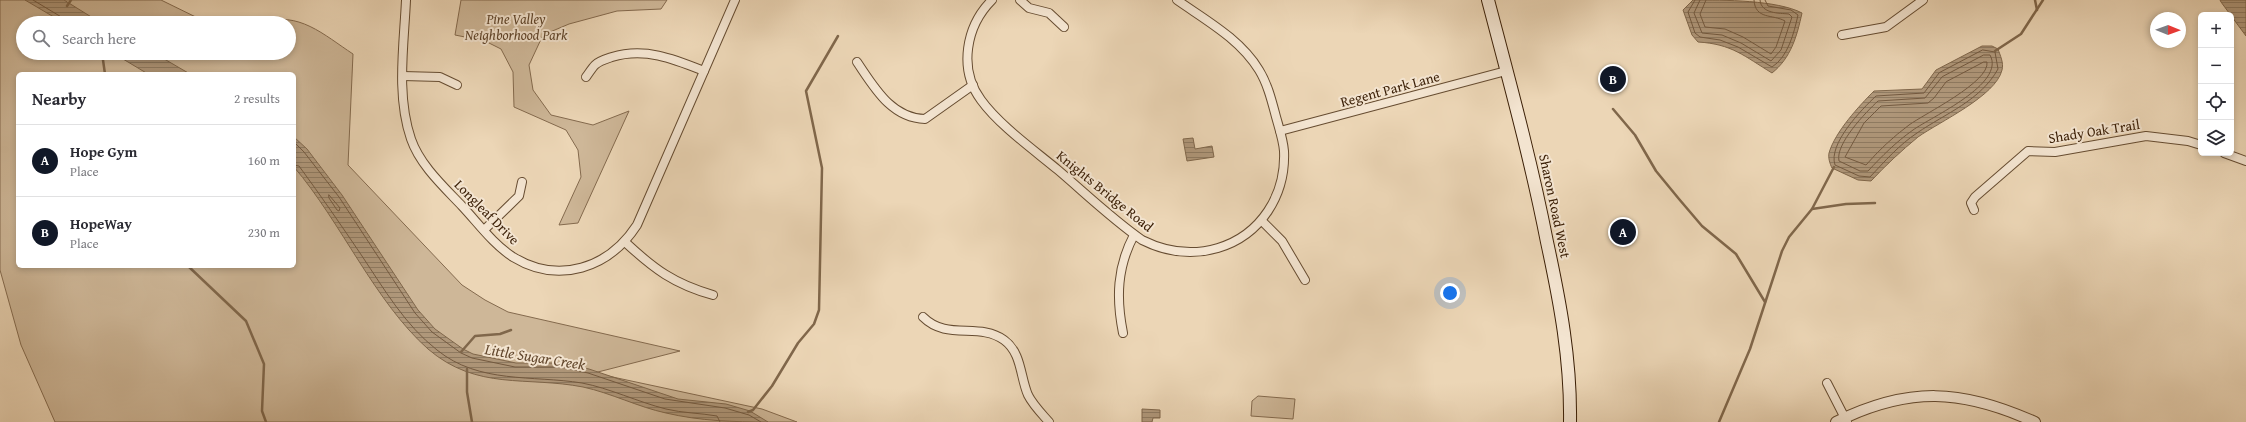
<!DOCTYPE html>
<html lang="en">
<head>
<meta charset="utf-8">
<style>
  body { margin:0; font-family:"Gentium Book Plus",serif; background:#f7f7f7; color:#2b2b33 }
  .controls { position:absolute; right:12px; top:12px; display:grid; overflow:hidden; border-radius:6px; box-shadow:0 2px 6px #0003 }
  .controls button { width:36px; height:36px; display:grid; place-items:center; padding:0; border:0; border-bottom:1px solid #e1e1e2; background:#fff; color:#2b2b33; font:20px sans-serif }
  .compass { position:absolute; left:2150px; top:12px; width:36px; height:36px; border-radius:50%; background:#fff; box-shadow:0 2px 6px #0003; rotate:91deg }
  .you { position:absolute; left:1450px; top:293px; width:14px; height:14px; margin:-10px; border:3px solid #fff; border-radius:50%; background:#1a73e8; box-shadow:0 0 0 6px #1a73e833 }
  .badge { display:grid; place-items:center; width:26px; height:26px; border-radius:50%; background:#111827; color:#fff; font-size:13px; font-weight:700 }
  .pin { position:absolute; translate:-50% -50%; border:2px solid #fff; box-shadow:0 1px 4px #0006 }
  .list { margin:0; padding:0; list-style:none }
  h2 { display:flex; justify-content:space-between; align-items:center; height:52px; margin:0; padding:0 16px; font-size:17px }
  h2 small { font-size:13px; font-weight:400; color:#7c7c81 }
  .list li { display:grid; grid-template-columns:26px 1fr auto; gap:12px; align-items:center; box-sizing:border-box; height:72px; padding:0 16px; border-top:1px solid #e1e1e2 }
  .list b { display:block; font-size:15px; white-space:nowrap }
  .list p { margin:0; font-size:13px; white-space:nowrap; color:#7c7c81 }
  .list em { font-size:13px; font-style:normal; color:#7c7c81 }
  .icon { flex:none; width:22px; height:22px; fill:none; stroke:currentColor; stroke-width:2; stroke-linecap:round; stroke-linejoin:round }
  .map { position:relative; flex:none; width:2246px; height:422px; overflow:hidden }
  .search { position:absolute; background:#fff; box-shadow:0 2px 6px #0003; left:16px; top:16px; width:280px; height:44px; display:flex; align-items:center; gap:10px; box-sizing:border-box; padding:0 14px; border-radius:22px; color:#7c7c81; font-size:15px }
  .panel { position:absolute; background:#fff; box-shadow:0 2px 6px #0003; left:16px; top:72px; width:280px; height:196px; border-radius:6px }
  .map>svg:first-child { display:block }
  .park { fill:#ceb798; stroke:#846a4e; fill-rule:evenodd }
  .water { fill:url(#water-rules); stroke:#80674b }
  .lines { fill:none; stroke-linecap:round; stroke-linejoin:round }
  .shore { stroke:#745a40; stroke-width:1 }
  .stream { stroke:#80674b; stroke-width:2.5 }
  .minor-casing { stroke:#664c31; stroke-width:10 }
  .tertiary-casing { stroke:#664c31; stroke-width:12 }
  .secondary-casing { stroke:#3a1e05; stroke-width:14 }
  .minor { stroke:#f3e4d0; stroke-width:8 }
  .tertiary { stroke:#f3e4d0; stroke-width:10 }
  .secondary { stroke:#f3e4d0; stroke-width:12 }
  .labels { text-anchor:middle; stroke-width:4; stroke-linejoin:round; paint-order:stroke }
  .park-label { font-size:14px; font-style:italic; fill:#5f442a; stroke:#f3e4d0 }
  .street-label { font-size:14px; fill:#3a1e05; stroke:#f3e4d0 }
  .water-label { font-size:15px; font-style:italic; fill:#63482e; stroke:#f3e4d0 }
</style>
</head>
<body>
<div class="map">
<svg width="2246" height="422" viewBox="0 0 2246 422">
  <defs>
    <pattern id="water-rules" width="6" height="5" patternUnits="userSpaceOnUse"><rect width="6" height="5" fill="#af977a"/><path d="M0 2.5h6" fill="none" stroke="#8f7b62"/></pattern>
  </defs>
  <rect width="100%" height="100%" fill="#ecd6b6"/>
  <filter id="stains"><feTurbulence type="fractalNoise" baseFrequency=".005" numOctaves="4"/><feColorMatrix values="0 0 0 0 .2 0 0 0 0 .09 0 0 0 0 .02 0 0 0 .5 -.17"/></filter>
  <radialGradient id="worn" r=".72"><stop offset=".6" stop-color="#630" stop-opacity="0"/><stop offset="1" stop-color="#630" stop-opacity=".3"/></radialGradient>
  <!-- park -->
  <g class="park">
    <path d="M0 0H161L208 23H23V53H289V23H262C298 10 324 35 353 54L348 165 462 285 485 300 508 312 680 351 594 373 762 409 797 422H55L21 345 0 270ZM18 74H294V266H18Z"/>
    <polygon points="461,0 667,0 661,9 617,11 569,24 543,35 529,65 533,90 551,115 593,125 629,111 578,223 559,225 581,177 578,150 566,130 514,107 513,72 501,49 485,41 455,35"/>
    <polygon points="1258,396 1295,399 1293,419 1251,416 1252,401"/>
  </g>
  <!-- water -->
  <g class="water">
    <polygon points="25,0 64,0 101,23 64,23"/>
    <path d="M1693 0C1724 0 1777 0 1802 13 1797 36 1791 58 1772 73 1744 56 1732 44 1698 42L1692 35 1683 10Z"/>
    <polygon points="2220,0 2246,0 2246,36 2221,2"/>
    <path d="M1982 46H1992L1998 49C2000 55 2004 63 2002 70 1996 96 1939 122 1918 137 1901 151 1886 165 1871 181L1858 180 1832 168C1830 164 1828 158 1829 153 1835 132 1859 106 1874 91L1922 89 1936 70Z"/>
    <polygon points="113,53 154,53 190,74 148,74"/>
    <path d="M294 137 307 149 342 195 418 310 435 329 463 349 473 354 516 363H562L589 369 678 399 726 404 750 411 768 422C734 422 700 421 666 413 638 407 611 393 583 387 527 376 477 391 428 349 375 302 341 222 294 167Z"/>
    <polygon points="1193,138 1195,149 1212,146 1214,157 1187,161 1183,139"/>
    <polygon points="1142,409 1160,410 1160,418 1153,418 1152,422 1142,422"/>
  </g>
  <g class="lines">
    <!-- shore -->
    <g class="shore">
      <polyline points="33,0 63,18 65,23"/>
      <path d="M1695 0 1688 12 1695 33 1700 37 1720 40 1738 47 1772 67C1788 57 1794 33 1798 15L1791 10 1768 6 1765 0"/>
      <path d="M1700 0 1694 13 1702 33 1722 35 1741 43 1771 61 1781 50 1792 17 1789 14C1779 13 1761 14 1760 0"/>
      <path d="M1706 0 1700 14 1705 27 1725 29 1743 37 1771 54 1776 47 1785 21C1773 14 1755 20 1754 0"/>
      <path d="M1983 50 1995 52 1998 69C1980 101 1946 113 1917 133 1899 145 1885 161 1870 177L1859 176 1835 165C1828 144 1861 110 1876 96L1924 93 1939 73Z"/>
      <path d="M1984 55H1990C2006 84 1931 117 1913 130 1896 142 1882 156 1868 171H1860L1839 161C1835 144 1866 112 1878 101L1925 98 1942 77Z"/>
      <path d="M1984 62H1987C1990 82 1924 114 1909 125 1893 137 1879 150 1866 165L1845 157 1864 123 1881 106 1928 103 1934 98 1946 82Z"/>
      <polyline points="294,142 304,152 339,197 415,313 432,332 461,353 472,358 515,367 561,367 588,373 665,399 725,408 749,415 761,422"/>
      <path d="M294 165 299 166C321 196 341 225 362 256 384 289 405 325 437 350 479 384 532 375 582 383 609 388 638 402 666 409 682 413 700 413 717 416L720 422"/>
      <polygon points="329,195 340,208 339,211 337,210 329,198"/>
    </g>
    <!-- stream -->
    <g class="stream">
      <polyline points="2035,0 2037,10"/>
      <polyline points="67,6 71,0"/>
      <polyline points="1995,51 2021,34 2043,0"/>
      <polyline points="102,53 105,74"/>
      <polyline points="1613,109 1635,135 1656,171 1679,199 1702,226 1736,254 1765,302"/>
      <polyline points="1812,209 1846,204 1875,203"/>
      <polyline points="188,266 246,321 264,364 262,411 266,422"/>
      <polyline points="461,352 475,336 500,334 511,330"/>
      <polyline points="467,369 467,392 472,422"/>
      <polyline points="748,412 753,410 772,386 798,343 814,324 819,310 822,168 806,91 838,36"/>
      <polyline points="1719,422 1750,349 1782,251 1789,237 1812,209 1834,167"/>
    </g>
    <defs>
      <g id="minor">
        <path d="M406 0C404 45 396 95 411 139 420 165 443 186 462 206 478 223 493 244 513 257 559 285 609 268 637 225L735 0"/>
        <path d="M992 0C966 26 958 69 981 100 999 125 1034 150 1058 170 1085 193 1112 219 1142 240 1166 252 1191 256 1218 248 1261 235 1286 195 1284 151 1283 138 1278 125 1275 113 1271 98 1267 83 1259 70 1240 39 1207 21 1177 0"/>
        <polyline points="1020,0 1029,8 1049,13 1064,27"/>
        <polyline points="1842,35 1886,27 1923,0"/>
        <path d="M857 62C874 87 891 118 925 119L973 85"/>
        <polyline points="403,76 440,77 457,85"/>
        <path d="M586 77C589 73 592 68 595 65 599 61 606 59 612 57 645 47 674 59 704 71"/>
        <polyline points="1280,131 1506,71"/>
        <polyline points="2224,153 2246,161"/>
        <polyline points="1974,210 1971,203 1975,197 2028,151 2055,152 2146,136 2188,141 2201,145"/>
        <polyline points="1262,221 1282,241 1305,280"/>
        <polyline points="484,230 519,196 522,182"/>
        <path d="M625 242C654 269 674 284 713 295"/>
        <path d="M923 317C947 341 979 322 1004 340 1022 353 1020 377 1028 395 1033 405 1042 414 1049 422"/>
        <path d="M1123 333C1116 298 1117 267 1134 235"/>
        <polyline points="1827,383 1847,422"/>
      </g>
      <path id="tertiary" d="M1836 422C1909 386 1962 389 2035 422"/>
      <path id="secondary" d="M1488 0C1509 80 1531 160 1547 242 1560 302 1571 360 1570 422"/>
    </defs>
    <!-- minor casing -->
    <use href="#minor" class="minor-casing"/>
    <!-- tertiary casing -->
    <use href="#tertiary" class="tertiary-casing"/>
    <!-- secondary casing -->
    <use href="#secondary" class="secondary-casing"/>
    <!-- minor -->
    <use href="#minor" class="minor"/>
    <!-- tertiary -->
    <use href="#tertiary" class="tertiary"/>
    <!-- secondary -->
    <use href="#secondary" class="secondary"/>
  </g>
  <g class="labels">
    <!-- park labels -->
    <g class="park-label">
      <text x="516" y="24">Pine Valley<tspan x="516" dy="16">Neighborhood Park</tspan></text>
    </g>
    <!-- street labels -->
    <g class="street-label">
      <text transform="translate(1390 89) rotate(-15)" y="5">Regent Park Lane</text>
      <text transform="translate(2094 131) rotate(-9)" y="5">Shady Oak Trail</text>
      <text transform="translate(1105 191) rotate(39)" y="5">Knights Bridge Road</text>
      <text transform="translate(1555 206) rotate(78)" y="5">Sharon Road West</text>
      <text transform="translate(487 212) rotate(45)" y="5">Longleaf Drive</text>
    </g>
    <!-- water labels -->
    <g class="water-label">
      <text transform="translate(535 357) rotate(9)" y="5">Little Sugar Creek</text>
    </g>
  </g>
  <rect width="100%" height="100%" filter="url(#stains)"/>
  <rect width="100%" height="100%" fill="url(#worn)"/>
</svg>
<div class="controls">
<button>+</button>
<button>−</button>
<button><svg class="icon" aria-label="locate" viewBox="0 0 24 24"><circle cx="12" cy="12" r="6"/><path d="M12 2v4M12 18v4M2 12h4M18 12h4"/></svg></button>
<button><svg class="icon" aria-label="layers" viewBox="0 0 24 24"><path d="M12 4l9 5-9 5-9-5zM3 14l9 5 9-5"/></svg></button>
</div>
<svg class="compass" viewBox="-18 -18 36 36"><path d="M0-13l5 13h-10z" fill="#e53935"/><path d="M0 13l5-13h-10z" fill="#7c7c81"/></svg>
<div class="you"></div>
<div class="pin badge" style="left:1623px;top:232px">A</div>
<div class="pin badge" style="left:1613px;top:79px">B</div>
<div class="search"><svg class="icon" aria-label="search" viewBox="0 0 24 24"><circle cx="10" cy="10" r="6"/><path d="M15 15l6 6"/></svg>Search here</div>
<section class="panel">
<h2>Nearby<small>2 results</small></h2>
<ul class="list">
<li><span class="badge">A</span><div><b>Hope Gym</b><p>Place</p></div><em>160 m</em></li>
<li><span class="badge">B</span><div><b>HopeWay</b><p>Place</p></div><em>230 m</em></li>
</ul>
</section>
</div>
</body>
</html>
